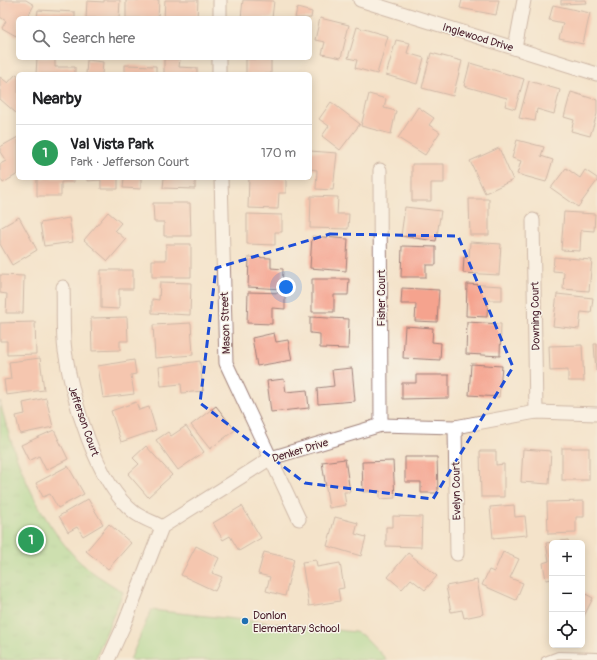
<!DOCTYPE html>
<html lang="en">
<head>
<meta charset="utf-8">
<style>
  body { margin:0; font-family:Pangolin,sans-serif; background:#f2f2f2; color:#202124 }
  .controls { position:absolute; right:12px; bottom:12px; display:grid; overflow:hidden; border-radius:6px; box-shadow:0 2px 10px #0003 }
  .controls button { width:36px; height:36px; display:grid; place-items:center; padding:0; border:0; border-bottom:1px solid #e0e0e0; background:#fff; color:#202124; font:20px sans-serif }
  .you { position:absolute; left:286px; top:287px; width:14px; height:14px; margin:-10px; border:3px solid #fff; border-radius:50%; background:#1a73e8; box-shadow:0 0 0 6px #1a73e833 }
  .badge { display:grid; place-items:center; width:26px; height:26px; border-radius:50%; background:#1f6fb2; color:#fff; font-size:13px; font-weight:700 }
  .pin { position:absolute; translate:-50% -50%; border:2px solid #fff; box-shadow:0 1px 4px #0006 }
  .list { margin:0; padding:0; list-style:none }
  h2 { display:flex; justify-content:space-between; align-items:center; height:52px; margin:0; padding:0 16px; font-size:17px }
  h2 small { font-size:13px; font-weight:400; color:#757577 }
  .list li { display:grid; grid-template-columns:26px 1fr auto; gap:12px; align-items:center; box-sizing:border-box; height:56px; padding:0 16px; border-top:1px solid #e0e0e0 }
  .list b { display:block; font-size:15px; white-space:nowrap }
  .list p { margin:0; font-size:13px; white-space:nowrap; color:#757577 }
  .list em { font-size:13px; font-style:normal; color:#757577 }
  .icon { flex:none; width:22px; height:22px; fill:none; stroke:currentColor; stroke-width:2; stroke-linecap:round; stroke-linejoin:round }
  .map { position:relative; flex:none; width:597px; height:660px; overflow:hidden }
  .search { position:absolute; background:#fff; box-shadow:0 2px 10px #0003; left:16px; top:16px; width:296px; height:44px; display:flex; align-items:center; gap:10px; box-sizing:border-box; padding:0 14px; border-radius:6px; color:#757577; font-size:15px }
  .panel { position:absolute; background:#fff; box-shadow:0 2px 10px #0003; left:16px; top:72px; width:296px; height:108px; border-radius:6px }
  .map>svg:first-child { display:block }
  .grass { fill:#9dda8f; stroke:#747c5d }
  .park { fill:url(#park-tufts); stroke:#747c5d }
  .building { fill:#f5a38e }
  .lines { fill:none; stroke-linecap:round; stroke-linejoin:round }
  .lane-casing { stroke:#9f817a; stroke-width:8 }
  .street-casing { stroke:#9f817a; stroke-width:15 }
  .lane { stroke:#fff; stroke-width:6 }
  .street { stroke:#fff; stroke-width:13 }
  .marked { fill:none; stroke:#1d4ed8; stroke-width:3; stroke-dasharray:8 5; stroke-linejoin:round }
  .poi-dot { fill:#1f6fb2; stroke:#f7f3e8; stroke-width:1.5 }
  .labels { text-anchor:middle; stroke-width:3; stroke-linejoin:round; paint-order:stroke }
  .street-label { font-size:11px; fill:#4a1f2b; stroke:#f7f3e8 }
  .poi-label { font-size:11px; fill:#4a1f2b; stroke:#f7f3e8; text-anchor:start }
</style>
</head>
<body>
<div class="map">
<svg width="597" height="660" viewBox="0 0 597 660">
  <defs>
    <pattern id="park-tufts" width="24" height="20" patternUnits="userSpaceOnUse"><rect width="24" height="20" fill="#9dda8f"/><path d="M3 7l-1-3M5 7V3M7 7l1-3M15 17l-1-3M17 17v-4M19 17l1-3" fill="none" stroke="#89bb7c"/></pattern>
  </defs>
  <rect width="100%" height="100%" fill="#f7f3e8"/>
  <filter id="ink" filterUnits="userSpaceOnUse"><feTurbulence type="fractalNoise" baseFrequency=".025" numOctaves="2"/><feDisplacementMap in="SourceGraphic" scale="8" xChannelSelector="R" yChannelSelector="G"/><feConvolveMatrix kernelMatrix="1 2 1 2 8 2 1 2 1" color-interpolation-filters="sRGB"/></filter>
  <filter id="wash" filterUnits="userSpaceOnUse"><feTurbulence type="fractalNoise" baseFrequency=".012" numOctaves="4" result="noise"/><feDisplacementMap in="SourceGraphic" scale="16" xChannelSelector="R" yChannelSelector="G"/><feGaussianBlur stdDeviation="0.9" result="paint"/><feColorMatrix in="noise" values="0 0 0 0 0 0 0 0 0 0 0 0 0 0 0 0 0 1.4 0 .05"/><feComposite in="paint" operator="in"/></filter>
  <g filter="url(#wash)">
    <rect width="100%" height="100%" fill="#f4e3ca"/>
    <!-- grass -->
    <polygon class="grass" points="151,610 355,632 364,636 387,660 130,660"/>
    <!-- park -->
    <path class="park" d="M0 401C13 457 36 515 76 558 89 572 108 582 123 592L95 660H0Z"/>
    <g id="blocks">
      <!-- building -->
      <g class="building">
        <polygon points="0,0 26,0 34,5 27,18 18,18 18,33 16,36 2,28 6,21 0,17"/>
        <polygon points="104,0 120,0 119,18 86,18 87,1 104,2"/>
        <polygon points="126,0 159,0 158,18 126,18"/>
        <polygon points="165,0 198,0 197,18 164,18"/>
        <polygon points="243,0 274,1 272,18 241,18"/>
        <polygon points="462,0 499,0 496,15 460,8"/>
        <polygon points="561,0 586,0 587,3 561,4"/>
        <polygon points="553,5 590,13 583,44 559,39 563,23 549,20"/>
        <polygon points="297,8 312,12 311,18 295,18"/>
        <polygon points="38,10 75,12 75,18 37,18"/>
        <polygon points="320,18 349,25 341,58 322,54 325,42 315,40"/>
        <polygon points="357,27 388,36 377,74 355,68 357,60 348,58"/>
        <polygon points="396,40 410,43 407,53 424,58 417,84 386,75"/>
        <polygon points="431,53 462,61 453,96 422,88"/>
        <polygon points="37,58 55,58 55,67 75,67 75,74 36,74"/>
        <polygon points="164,59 180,59 179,67 197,68 197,74 164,74"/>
        <rect x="246" y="59" width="25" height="15"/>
        <polygon points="87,60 103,62 102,74 86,74"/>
        <polygon points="470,63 524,79 515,109 505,106 507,98 464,86"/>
        <polygon points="125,65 156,66 156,74 125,74"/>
        <polygon points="16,74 18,75 18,111 16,113 0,99 0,77 8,83"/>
        <polygon points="529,81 560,90 554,114 537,109 535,121 519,118"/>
        <polygon points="571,92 597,100 597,114 590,136 571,131 574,120 564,117"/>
        <polygon points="369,94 386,99 384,108 396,111 391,134 361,126"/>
        <polygon points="331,102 360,124 340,150 322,136 329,126 319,119"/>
        <polygon points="418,107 434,118 429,125 440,132 425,155 398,138"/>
        <polygon points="18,137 18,174 3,183 0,178 0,164 6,161 0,152 0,147"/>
        <polygon points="517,140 544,147 541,156 553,160 546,182 517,174 521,161 512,158"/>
        <polygon points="499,148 513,180 485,193 470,161"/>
        <polygon points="310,151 337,153 333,190 316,189 317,170 310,169"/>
        <polygon points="412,164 444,164 444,183 431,183 431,201 412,201"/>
        <polygon points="566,168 580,178 585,170 597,178 597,181 578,207 551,188"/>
        <polygon points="37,178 74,178 74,182 61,182 61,196 37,196"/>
        <polygon points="87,178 118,178 118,189 101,189 101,180 87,181"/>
        <polygon points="124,178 141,178 141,189 123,188"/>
        <polygon points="164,178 195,178 195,189 163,188"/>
        <polygon points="249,178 286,178 286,193 279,193 278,209 248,208"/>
        <polygon points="311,196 338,197 337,214 349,214 348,229 310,228"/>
        <polygon points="469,199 489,199 489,235 470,235"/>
        <polygon points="153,203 190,203 191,236 164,236 164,222 154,222"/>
        <polygon points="405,207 441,211 436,241 401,236"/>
        <polygon points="108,212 121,223 115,230 126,240 108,261 84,240"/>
        <polygon points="564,212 595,214 594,231 581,230 580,251 561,250"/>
        <polygon points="247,214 282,215 282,232 275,232 275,245 247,244"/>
        <polygon points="19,217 37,250 12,265 0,244 0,228"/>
        <polygon points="69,218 73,242 44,246 40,223"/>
        <polygon points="312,236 348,239 346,271 310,268"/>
        <polygon points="470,242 501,244 499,275 463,273 464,257 469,258"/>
        <polygon points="166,244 191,244 191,277 152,277 152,260 166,260"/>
        <polygon points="402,246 436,247 436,265 426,265 426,277 401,277"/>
        <polygon points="249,257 271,258 271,268 283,269 282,289 248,287"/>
        <polygon points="554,257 592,260 589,291 563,289 564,272 553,271"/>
        <polygon points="101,270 133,270 133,289 119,289 119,309 101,308"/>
        <polygon points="0,275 24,276 23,313 6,313 7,294 0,293"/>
        <polygon points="312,279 349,279 348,295 334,295 334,312 312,312"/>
        <polygon points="160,282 191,283 190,315 152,313 152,299 159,300"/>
        <polygon points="467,284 502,286 502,300 488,300 487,317 466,316"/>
        <polygon points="402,288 439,290 437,322 415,321 416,304 401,304"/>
        <polygon points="248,292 285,293 285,309 272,308 272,324 247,323"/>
        <polygon points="557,294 593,298 591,313 581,312 579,329 553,326"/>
        <polygon points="127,317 128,341 120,341 120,350 92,351 91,318"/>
        <polygon points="310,317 349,319 348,349 320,348 320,334 310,333"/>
        <polygon points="35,322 36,354 7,355 7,341 0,341 0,323"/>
        <polygon points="467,322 501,324 500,356 466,354"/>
        <polygon points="191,323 193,355 155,358 153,325"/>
        <polygon points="405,326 433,328 432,342 441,343 440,360 403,358"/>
        <polygon points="274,333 276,342 288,340 292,360 257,366 252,338"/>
        <polygon points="594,344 597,344 597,371 596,371"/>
        <polygon points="582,345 584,381 568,381 568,370 550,371 549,346"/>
        <polygon points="40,358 44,390 6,395 4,380 11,379 9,362"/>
        <polygon points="134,360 136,374 131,375 134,394 103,398 98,366"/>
        <polygon points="200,361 203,391 182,393 181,384 161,386 159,367"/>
        <polygon points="471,364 502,366 499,397 469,395"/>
        <polygon points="352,368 355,401 318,404 317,388 334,386 332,370"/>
        <polygon points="416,375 449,375 449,398 402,399 402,383 416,383"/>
        <polygon points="284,379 286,392 307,390 309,408 271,412 267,381"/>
        <polygon points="46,398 53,427 20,434 16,416 25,414 23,403"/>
        <polygon points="136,402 139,410 149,407 156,430 121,442 111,411"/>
        <polygon points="216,406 235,430 210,449 191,425"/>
        <polygon points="186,426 204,452 178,470 156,440 168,432 171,436"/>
        <polygon points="54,430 68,459 46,470 39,456 29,461 21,445"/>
        <polygon points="146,446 172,475 148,497 128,474 139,464 133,458"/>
        <rect x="562" y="448" width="27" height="32"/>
        <polygon points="523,449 551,451 549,484 521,482"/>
        <polygon points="480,451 496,451 496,465 504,464 504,497 481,497"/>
        <polygon points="405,457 437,457 438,493 421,493 421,482 405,482"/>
        <polygon points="345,459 350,492 344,492 346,505 329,508 322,462"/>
        <polygon points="393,461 395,498 380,499 380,491 363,492 362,462"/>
        <polygon points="68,466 84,494 58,508 50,494 43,497 36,483"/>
        <polygon points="88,499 103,524 83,536 77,527 68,532 59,516"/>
        <polygon points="584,501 584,517 576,517 576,533 548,534 547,502"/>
        <polygon points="514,505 515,517 525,516 527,535 493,538 490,507"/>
        <polygon points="242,506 261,538 239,551 230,536 223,540 213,523"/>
        <polygon points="393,516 422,517 421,547 386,546 386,527 393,527"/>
        <polygon points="335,517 358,523 355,534 366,537 361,556 327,546"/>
        <polygon points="109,524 131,543 108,569 86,551"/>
        <polygon points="568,540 569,543 552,543 552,579 546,580 543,563 549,561 546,543"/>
        <polygon points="196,546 219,558 212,573 222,577 215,591 181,575"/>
        <polygon points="264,552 294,559 285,596 266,591 270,577 258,574"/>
        <polygon points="503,552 519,559 510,578 523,583 516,600 482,585 489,570 494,572"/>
        <polygon points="408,553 437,576 425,590 411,579 402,589 388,577"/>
        <polygon points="316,560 317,567 340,563 344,588 338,589 340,601 309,606 302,562"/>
        <polygon points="477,580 483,614 464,618 462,610 451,612 446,586"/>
        <polygon points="582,592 593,598 582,620"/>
      </g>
    </g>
  </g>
  <g filter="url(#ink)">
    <use href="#blocks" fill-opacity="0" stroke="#9f817a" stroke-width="1"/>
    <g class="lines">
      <defs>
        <polyline id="lane" points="545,660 558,655 597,656"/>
        <g id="street">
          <polyline points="360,0 597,74"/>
          <polyline points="220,18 220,0"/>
          <polyline points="515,48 524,0"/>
          <polyline points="219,74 219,58"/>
          <polyline points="380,170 381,425"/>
          <polyline points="221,178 226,363 299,519"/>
          <polyline points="533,220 536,412"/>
          <path d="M63 287C64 308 62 330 65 351 72 397 96 484 135 513 143 519 154 522 162 527"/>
          <polyline points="455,427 457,554"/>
          <polyline points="108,660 124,625 162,527 271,458 381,425 455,427 536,412 597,414"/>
        </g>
      </defs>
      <!-- lane casing -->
      <use href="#lane" class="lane-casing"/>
      <!-- street casing -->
      <use href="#street" class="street-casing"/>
      <!-- lane -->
      <use href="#lane" class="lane"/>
      <!-- street -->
      <use href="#street" class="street"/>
    </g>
  </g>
  <!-- marked area -->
  <path d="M0 0H597V660H0ZM330 234 458 236 513 367 433 499 305 483 200 403 216 268Z" fill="#f4e3ca" fill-opacity=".55" fill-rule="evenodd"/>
  <path class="marked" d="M330 234 458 236 513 367 433 499 305 483 200 403 216 268Z"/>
  <!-- markers -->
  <circle class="poi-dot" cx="245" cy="621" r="4"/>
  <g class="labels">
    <!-- street labels -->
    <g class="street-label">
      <text transform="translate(478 37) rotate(17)" y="4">Inglewood Drive</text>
      <text transform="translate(381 298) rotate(-90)" y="4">Fisher Court</text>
      <text transform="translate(535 316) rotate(-91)" y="4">Downing Court</text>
      <text transform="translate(225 323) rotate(-92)" y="4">Mason Street</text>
      <text transform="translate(84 421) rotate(71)" y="4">Jefferson Court</text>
      <text transform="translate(300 450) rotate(-17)" y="4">Denker Drive</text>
      <text transform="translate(456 491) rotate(-91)" y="4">Evelyn Court</text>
    </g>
    <!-- poi labels -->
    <g class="poi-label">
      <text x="253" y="619">Donlon<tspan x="253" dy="13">Elementary School</tspan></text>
    </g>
  </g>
</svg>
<div class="controls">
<button>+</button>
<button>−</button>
<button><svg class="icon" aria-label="locate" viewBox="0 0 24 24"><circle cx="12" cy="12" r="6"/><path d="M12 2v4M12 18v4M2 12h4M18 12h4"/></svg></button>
</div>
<div class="you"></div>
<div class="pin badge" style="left:31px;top:540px;background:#2e9e5b">1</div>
<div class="search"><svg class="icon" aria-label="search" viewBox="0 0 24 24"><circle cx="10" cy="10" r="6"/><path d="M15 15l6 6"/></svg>Search here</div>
<section class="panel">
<h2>Nearby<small></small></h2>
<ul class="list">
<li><span class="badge" style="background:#2e9e5b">1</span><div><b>Val Vista Park</b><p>Park · Jefferson Court</p></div><em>170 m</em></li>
</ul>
</section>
</div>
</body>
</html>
